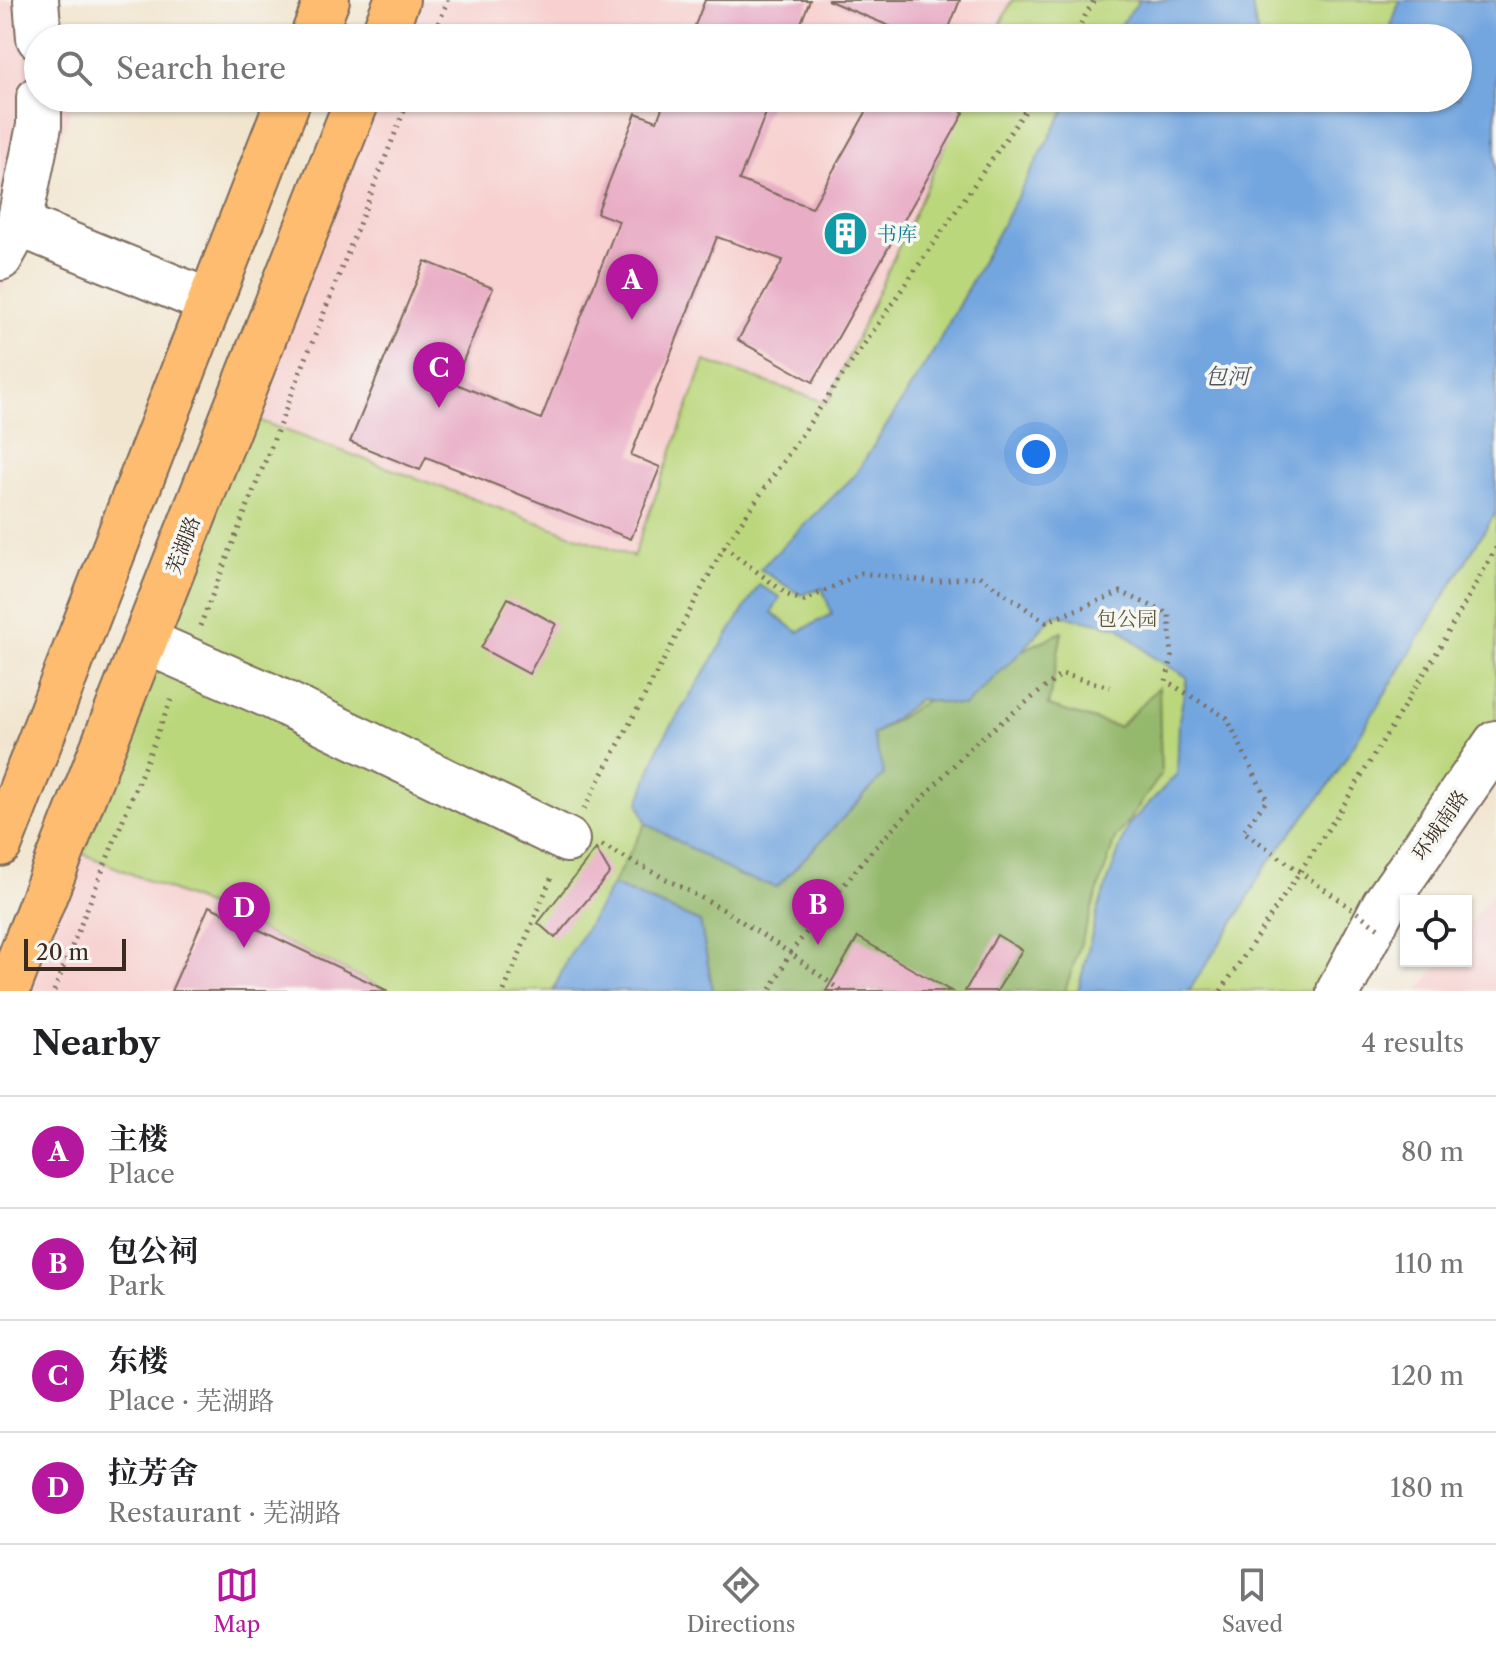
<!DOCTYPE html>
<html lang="en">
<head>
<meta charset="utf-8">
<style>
  body { margin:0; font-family:"Libre Caslon Text","Noto Serif SC",serif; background:#f2f2f2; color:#202124 }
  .controls { position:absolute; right:24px; bottom:24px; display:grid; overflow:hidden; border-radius:0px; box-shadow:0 2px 6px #0004 }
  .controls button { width:72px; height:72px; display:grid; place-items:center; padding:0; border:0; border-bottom:2px solid #e0e0e0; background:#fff; color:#202124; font:40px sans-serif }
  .scale { position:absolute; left:24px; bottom:20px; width:102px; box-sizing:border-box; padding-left:8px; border:4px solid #3b2a1e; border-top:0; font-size:22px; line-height:28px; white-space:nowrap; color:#3b2a1e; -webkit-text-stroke:6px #f6f6f2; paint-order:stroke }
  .you { position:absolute; left:1036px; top:454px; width:28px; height:28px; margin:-20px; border:6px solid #fff; border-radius:50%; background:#1a73e8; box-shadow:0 0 0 12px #1a73e833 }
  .badge { display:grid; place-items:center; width:52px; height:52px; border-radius:50%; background:#b5179e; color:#fff; font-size:26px; font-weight:700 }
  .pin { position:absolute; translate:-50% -66px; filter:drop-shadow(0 2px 4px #0008) }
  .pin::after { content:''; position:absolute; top:42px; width:28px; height:24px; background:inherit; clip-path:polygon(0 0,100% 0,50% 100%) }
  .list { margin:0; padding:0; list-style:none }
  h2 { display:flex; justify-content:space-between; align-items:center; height:104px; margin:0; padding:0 32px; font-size:34px }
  h2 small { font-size:26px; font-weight:400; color:#757577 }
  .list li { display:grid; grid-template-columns:52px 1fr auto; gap:24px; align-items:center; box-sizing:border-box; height:112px; padding:0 32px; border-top:2px solid #e0e0e0 }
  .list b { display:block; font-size:30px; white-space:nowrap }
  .list p { margin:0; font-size:26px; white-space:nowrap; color:#757577 }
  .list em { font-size:26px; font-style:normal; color:#757577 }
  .icon { flex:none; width:44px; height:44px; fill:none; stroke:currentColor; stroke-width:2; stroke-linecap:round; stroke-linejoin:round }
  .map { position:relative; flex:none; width:1496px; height:991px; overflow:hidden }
  .search { position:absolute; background:#fff; box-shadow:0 2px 6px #0004; left:24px; right:24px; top:24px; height:88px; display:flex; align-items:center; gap:20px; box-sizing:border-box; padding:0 28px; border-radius:44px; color:#757577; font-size:30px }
  .sheet { height:552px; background:#fff }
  nav { display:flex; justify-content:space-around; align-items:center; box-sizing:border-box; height:112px; border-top:2px solid #e0e0e0; background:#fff; font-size:22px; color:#757577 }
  nav a { display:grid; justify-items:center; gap:4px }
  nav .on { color:#b5179e }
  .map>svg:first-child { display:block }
  .built { fill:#f7d0cf }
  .green { fill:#bbd77c; stroke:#7b804d; stroke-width:2 }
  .forest { fill:#94b86c; stroke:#687145; stroke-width:2 }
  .water { fill:#73a6df; stroke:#57687e; stroke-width:2 }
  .building { fill:#e9aec6 }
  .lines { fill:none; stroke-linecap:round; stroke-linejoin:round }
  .minor-casing { stroke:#7b6b5c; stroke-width:48 }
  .major-casing { stroke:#7b6b5c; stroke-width:48 }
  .path { stroke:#7b6b5c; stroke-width:5; stroke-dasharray:2 6; stroke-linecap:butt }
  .minor { stroke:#fff; stroke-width:44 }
  .major { stroke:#fdbc6f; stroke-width:44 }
  .path-bridge { stroke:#7b6b5c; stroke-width:5; stroke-dasharray:2 6; stroke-linecap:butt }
  .labels { text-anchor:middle; stroke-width:7; stroke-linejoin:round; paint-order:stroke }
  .culture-label { font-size:20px; fill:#0d838f; stroke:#f6f6f2; text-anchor:start }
  .street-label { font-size:20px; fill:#3b2a1e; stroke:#f6f6f2 }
  .park-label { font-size:20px; fill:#5b5536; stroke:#f6f6f2 }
  .water-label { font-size:22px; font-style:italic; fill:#4f5562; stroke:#f6f6f2 }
</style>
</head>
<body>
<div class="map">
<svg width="1496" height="991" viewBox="0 0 1496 991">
  <rect width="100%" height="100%" fill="#f6f6f2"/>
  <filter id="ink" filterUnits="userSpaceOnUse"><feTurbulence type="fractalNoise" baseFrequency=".0125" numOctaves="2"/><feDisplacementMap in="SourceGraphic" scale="16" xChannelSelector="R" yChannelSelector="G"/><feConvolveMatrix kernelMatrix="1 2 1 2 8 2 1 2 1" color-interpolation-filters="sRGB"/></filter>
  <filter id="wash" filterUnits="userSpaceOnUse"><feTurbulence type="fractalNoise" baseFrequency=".006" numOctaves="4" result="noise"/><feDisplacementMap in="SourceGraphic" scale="32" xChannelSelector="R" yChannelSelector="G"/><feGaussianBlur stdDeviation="1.8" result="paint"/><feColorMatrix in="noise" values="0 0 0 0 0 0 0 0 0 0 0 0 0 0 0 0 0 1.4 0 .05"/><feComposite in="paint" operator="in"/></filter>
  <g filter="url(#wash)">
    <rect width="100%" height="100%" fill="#f2e5cf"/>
    <!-- built -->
    <g class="built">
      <polygon points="0,0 56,0 38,38 38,98 76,98 0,295"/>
      <polygon points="397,0 1012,0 994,38 382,38"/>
      <polygon points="358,98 967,98 827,403 705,361 633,558 235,412"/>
      <polygon points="64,846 209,906 388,991 7,991"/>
      <polygon points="1496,889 1496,991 1419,991 1440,961 1466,961 1466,927"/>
    </g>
    <!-- green -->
    <polygon class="green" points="1012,0 1496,0 1496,776 1343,991 388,991 209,906 64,846 235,412 633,557 705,361 827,403 967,98 1458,98 1458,38 994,38"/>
    <!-- forest -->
    <polygon class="forest" points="1062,632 1048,706 1119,727 1159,687 1161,775 1115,839 1065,991 713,991 700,922 612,885 646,823 740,876 873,735 927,700 964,706 1023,650"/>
    <!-- water -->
    <g class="water">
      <polygon points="1140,0 1251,0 1258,38 1110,38"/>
      <polygon points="1400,0 1496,0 1496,512 1330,784 1263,870 1242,909 1189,991 1078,991 1098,909 1128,825 1177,774 1179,720 1187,677 1151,656 1119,627 1054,614 1023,650 964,706 920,699 873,735 884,775 777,887 740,876 646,823 639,803 660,744 759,585 780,597 772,613 798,632 832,614 822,588 801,595 760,569 855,475 933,352 1071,98 1458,98 1458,38 1387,38"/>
      <polygon points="612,885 700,922 713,991 553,991 567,960"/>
    </g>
    <g id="blocks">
      <!-- building -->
      <g class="building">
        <polygon points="705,0 810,0 795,38 690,38"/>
        <polygon points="827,0 960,0 945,38 918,38"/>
        <polygon points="666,98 772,98 739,180 812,208 874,98 937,98 964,113 813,382 738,340 783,260 717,237 631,455 660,467 631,539 426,457 420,470 350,442 425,261 493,288 454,383 541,419 619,221 597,213 636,113 657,121"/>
        <polygon points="508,598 556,624 529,674 481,648"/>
        <polygon points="596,849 610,873 555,938 538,923"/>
        <polygon points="209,906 388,991 171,991"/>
        <polygon points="997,935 1022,950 997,991 965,991"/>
        <polygon points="858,937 903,964 951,991 826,991"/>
      </g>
    </g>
  </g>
  <g filter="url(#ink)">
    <use href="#blocks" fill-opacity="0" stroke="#7b6b5c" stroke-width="2"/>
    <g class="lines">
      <defs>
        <g id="minor">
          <polyline points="36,0 39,38"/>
          <polyline points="19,224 210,302"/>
          <polyline points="0,258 19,224 39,126 39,98"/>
          <polyline points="145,641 268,695 567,840"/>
          <polyline points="1339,991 1384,905 1496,743"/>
        </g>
        <g id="major">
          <polyline points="312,38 327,0"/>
          <polyline points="382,38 397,0"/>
          <polyline points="0,844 289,98"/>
          <polyline points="7,991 358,98"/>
        </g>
      </defs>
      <!-- minor casing -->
      <use href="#minor" class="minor-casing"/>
      <!-- major casing -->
      <use href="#major" class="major-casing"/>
      <!-- path -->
      <g class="path">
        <polyline points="433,38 448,0"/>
        <polyline points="1073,38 1094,0"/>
        <polyline points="200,626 409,98"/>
        <polyline points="584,809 724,547 1034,98"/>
        <polyline points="602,845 724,910 790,953 770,991"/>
        <polyline points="54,991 173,695"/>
        <polyline points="504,991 552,876"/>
        <polyline points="841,991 790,953 867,856 975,743 1062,674 1110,687"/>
        <polyline points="1221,991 1338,814 1436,654 1496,548"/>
      </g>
      <!-- minor -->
      <use href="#minor" class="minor"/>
      <!-- major -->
      <use href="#major" class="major"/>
      <!-- path-bridge -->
      <polyline class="path-bridge" points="724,547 788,595 804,601 861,573 934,582 979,576 1046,622 1121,592 1169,614 1172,658 1166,681 1227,718 1267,800 1243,831 1380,929"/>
    </g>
  </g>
  <!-- icons -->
  <defs>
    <symbol id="building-disc" viewBox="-11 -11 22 22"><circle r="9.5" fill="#0f9aa8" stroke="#f6f6f2"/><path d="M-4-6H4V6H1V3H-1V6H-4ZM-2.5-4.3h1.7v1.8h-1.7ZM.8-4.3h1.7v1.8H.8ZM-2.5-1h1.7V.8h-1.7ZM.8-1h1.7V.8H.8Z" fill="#fff"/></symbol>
  </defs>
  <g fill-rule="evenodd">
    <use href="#building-disc" x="820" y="208" width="51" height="51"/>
  </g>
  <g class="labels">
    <!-- culture labels -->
    <g class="culture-label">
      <text x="877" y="241">书库</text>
    </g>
    <!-- street labels -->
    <g class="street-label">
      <text transform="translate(183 545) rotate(-69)" y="7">芜湖路</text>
      <text transform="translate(1440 825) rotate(-55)" y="7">环城南路</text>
    </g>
    <!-- park labels -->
    <g class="park-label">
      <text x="1127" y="626">包公园</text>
    </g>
    <!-- water labels -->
    <g class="water-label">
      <text x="1227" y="384">包河</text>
    </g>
  </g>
</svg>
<div class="controls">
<button><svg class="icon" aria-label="locate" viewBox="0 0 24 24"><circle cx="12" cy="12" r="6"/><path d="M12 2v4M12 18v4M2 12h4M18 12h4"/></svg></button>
</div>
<div class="scale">20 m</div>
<div class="you"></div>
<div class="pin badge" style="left:632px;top:320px">A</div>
<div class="pin badge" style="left:818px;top:945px">B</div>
<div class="pin badge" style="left:439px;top:408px">C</div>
<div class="pin badge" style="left:244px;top:948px">D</div>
<div class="search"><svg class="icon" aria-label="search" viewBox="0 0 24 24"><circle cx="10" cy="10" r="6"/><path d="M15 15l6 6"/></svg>Search here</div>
</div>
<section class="sheet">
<h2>Nearby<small>4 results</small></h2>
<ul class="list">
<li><span class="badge">A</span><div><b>主楼</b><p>Place</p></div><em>80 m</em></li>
<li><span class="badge">B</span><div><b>包公祠</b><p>Park</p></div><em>110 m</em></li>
<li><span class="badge">C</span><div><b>东楼</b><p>Place · 芜湖路</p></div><em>120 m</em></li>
<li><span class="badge">D</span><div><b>拉芳舍</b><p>Restaurant · 芜湖路</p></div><em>180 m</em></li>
</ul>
</section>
<nav>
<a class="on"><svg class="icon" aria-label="map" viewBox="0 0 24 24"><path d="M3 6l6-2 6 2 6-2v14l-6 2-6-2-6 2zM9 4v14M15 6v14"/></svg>Map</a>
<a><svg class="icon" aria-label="directions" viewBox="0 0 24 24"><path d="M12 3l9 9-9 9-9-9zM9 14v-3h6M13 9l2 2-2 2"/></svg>Directions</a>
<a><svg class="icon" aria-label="saved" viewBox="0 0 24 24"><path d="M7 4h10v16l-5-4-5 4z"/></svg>Saved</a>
</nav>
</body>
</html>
